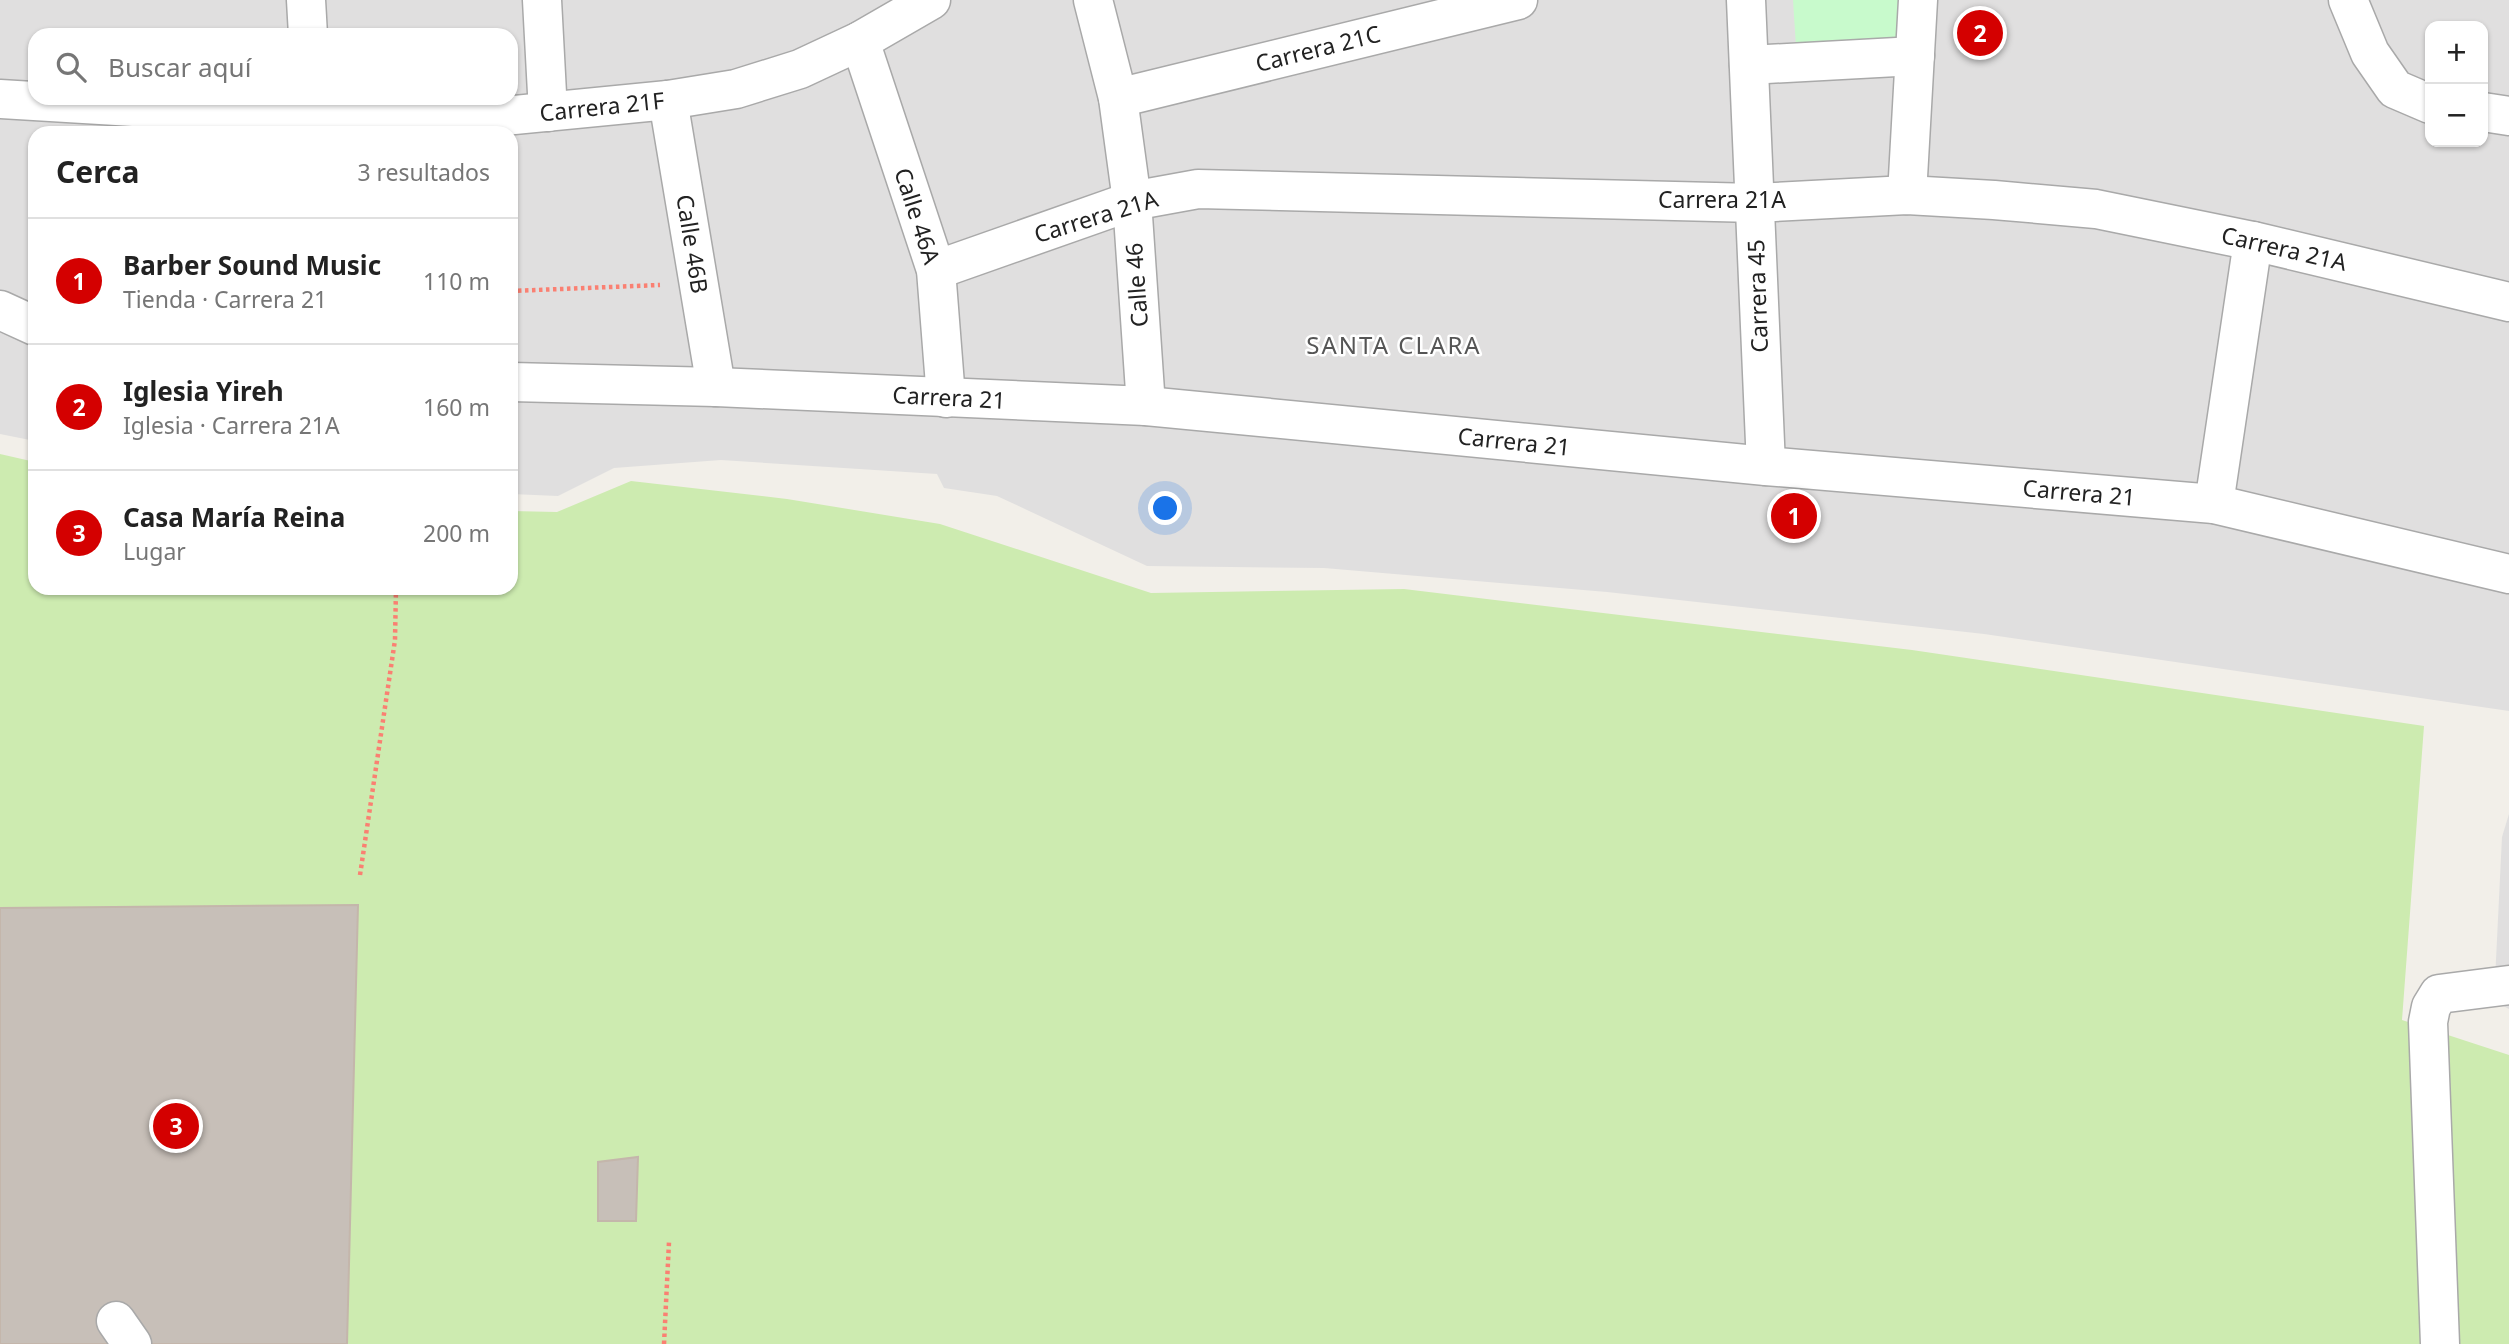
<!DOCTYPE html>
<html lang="es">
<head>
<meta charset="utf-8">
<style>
  body { margin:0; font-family:"Noto Sans",sans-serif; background:#f2f2f2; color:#222 }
  .controls { position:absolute; right:21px; top:21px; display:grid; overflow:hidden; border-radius:14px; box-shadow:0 2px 5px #0004 }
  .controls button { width:63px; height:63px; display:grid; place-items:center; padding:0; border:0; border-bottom:2px solid #e0e0e0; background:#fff; color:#222; font:35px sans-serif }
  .you { position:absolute; left:1166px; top:509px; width:24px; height:24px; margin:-18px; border:5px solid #fff; border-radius:50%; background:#1a73e8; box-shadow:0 0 0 10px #1a73e833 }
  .badge { display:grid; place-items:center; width:46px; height:46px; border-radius:50%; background:#d40000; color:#fff; font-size:23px; font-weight:700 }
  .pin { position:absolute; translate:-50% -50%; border:4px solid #fff; box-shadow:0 2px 7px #0006 }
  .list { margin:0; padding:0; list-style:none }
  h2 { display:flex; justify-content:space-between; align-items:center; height:91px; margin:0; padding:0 28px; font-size:30px }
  h2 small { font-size:23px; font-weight:400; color:#767676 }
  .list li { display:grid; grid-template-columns:46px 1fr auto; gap:21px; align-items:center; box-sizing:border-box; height:126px; padding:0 28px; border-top:2px solid #e0e0e0 }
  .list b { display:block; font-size:26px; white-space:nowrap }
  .list p { margin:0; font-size:23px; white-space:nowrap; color:#767676 }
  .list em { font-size:23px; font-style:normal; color:#767676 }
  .icon { flex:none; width:38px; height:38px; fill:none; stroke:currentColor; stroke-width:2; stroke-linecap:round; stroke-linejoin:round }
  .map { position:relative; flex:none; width:2509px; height:1344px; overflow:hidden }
  .search { position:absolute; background:#fff; box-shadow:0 2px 5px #0004; left:28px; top:28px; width:490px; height:77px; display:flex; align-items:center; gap:18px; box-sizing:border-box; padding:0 24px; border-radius:21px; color:#767676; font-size:26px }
  .panel { position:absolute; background:#fff; box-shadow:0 2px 5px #0004; left:28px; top:126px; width:490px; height:469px; border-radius:21px }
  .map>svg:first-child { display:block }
  .residential { fill:#e0dfdf; fill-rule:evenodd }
  .grass { fill:#cdebb0 }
  .park { fill:#c8facc }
  .building { fill:#c7bfb8; stroke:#c4b6ab; stroke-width:2 }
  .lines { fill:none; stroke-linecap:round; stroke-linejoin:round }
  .minor-casing { stroke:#a9a9a9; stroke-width:41 }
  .path { stroke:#fa8072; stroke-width:4.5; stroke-dasharray:3.5 3.5; stroke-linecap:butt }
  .minor { stroke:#fff; stroke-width:38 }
  .labels { text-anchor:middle; stroke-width:5; stroke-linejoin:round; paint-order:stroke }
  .street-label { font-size:23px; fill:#222; stroke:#fff }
  .neighbourhood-label { font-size:24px; letter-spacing:2px; fill:#555; stroke:#fff }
</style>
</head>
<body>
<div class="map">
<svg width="2509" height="1344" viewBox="0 0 2509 1344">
  <rect width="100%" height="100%" fill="#f2efe9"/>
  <!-- residential -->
  <g class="residential">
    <path d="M0 0H2509V711L1984 634 1607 592 1324 568 1147 566 997 496 944 488 937 474 721 460 614 468 558 496 511 494V133H35V441L0 434ZM2430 26H2483V142H2430ZM35 35H511V98H35Z"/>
    <polygon points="2509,814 2509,1009 2494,1001 2502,837"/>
  </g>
  <!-- grass -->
  <polygon class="grass" points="0,454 35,462 35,588 511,588 511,511 557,512 631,481 787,499 940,524 1151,593 1404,589 1912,650 2424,726 2402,1020 2509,1055 2509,1344 0,1344"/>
  <!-- park -->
  <polygon class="park" points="1793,0 1915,0 1915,42 1796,47"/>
  <!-- building -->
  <g class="building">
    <polygon points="358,905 347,1344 0,1344 0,908"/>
    <polygon points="638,1157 636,1221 598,1221 598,1162"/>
  </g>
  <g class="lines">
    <defs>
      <g id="minor">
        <polyline points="306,0 308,35"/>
        <polyline points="542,0 548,112"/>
        <polyline points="1093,0 1118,98 1132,201 1146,406"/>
        <polyline points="1746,0 1766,466"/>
        <polyline points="2348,0 2370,53 2395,89 2430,104"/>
        <polyline points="860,41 936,270 946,398"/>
        <polyline points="1749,65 1915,56"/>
        <polyline points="1118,98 1518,0"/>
        <polyline points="0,99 314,118 454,121 668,100 736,89 800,69 860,41 931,0"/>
        <polyline points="668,100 716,387"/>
        <polyline points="2483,112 2509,116"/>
        <polyline points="1907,195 1918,0"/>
        <polyline points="936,270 1132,201 1198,189 1755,203 1907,195 1994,200 2096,209 2253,241 2509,302"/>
        <polyline points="0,310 35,326"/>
        <polyline points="511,382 716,387 1146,406 1766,466 2214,504 2509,574"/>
        <polyline points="2214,504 2253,241"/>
        <polyline points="116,1321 132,1344"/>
        <polyline points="2440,1344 2428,1022 2431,1007 2439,994 2509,985"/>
      </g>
    </defs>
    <!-- minor casing -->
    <use href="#minor" class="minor-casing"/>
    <!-- path -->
    <g class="path">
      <polyline points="511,291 660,285"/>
      <polyline points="360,875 395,640 396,588"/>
      <polyline points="664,1344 669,1242"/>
    </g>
    <!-- minor -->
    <use href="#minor" class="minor"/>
  </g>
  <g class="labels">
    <!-- street labels -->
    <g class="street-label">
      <text transform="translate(1318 49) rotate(-14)" y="8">Carrera 21C</text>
      <text transform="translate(602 107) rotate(-6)" y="8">Carrera 21F</text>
      <text x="1722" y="208">Carrera 21A</text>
      <text transform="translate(917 216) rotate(72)" y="8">Calle 46A</text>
      <text transform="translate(1096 217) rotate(-17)" y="8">Carrera 21A</text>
      <text transform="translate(692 244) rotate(81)" y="8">Calle 46B</text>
      <text transform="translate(2284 249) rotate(13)" y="8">Carrera 21A</text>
      <text transform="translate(1137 285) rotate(-94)" y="8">Calle 46</text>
      <text transform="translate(1758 296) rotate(-92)" y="8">Carrera 45</text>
      <text transform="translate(949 398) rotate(3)" y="8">Carrera 21</text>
      <text transform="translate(1514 442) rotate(6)" y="8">Carrera 21</text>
      <text transform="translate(2079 493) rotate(5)" y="8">Carrera 21</text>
    </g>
    <!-- neighbourhood labels -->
    <g class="neighbourhood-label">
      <text x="1394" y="354">SANTA CLARA</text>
    </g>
  </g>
</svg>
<div class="controls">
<button>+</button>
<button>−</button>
</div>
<div class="you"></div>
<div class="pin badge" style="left:1794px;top:516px">1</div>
<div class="pin badge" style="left:1980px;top:33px">2</div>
<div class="pin badge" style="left:176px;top:1126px">3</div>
<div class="search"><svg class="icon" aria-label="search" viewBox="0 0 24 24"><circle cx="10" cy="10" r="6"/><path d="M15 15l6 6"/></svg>Buscar aquí</div>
<section class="panel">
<h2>Cerca<small>3 resultados</small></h2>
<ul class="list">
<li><span class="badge">1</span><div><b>Barber Sound Music</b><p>Tienda · Carrera 21</p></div><em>110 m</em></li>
<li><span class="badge">2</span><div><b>Iglesia Yireh</b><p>Iglesia · Carrera 21A</p></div><em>160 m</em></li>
<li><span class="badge">3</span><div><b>Casa María Reina</b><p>Lugar</p></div><em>200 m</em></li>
</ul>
</section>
</div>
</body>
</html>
